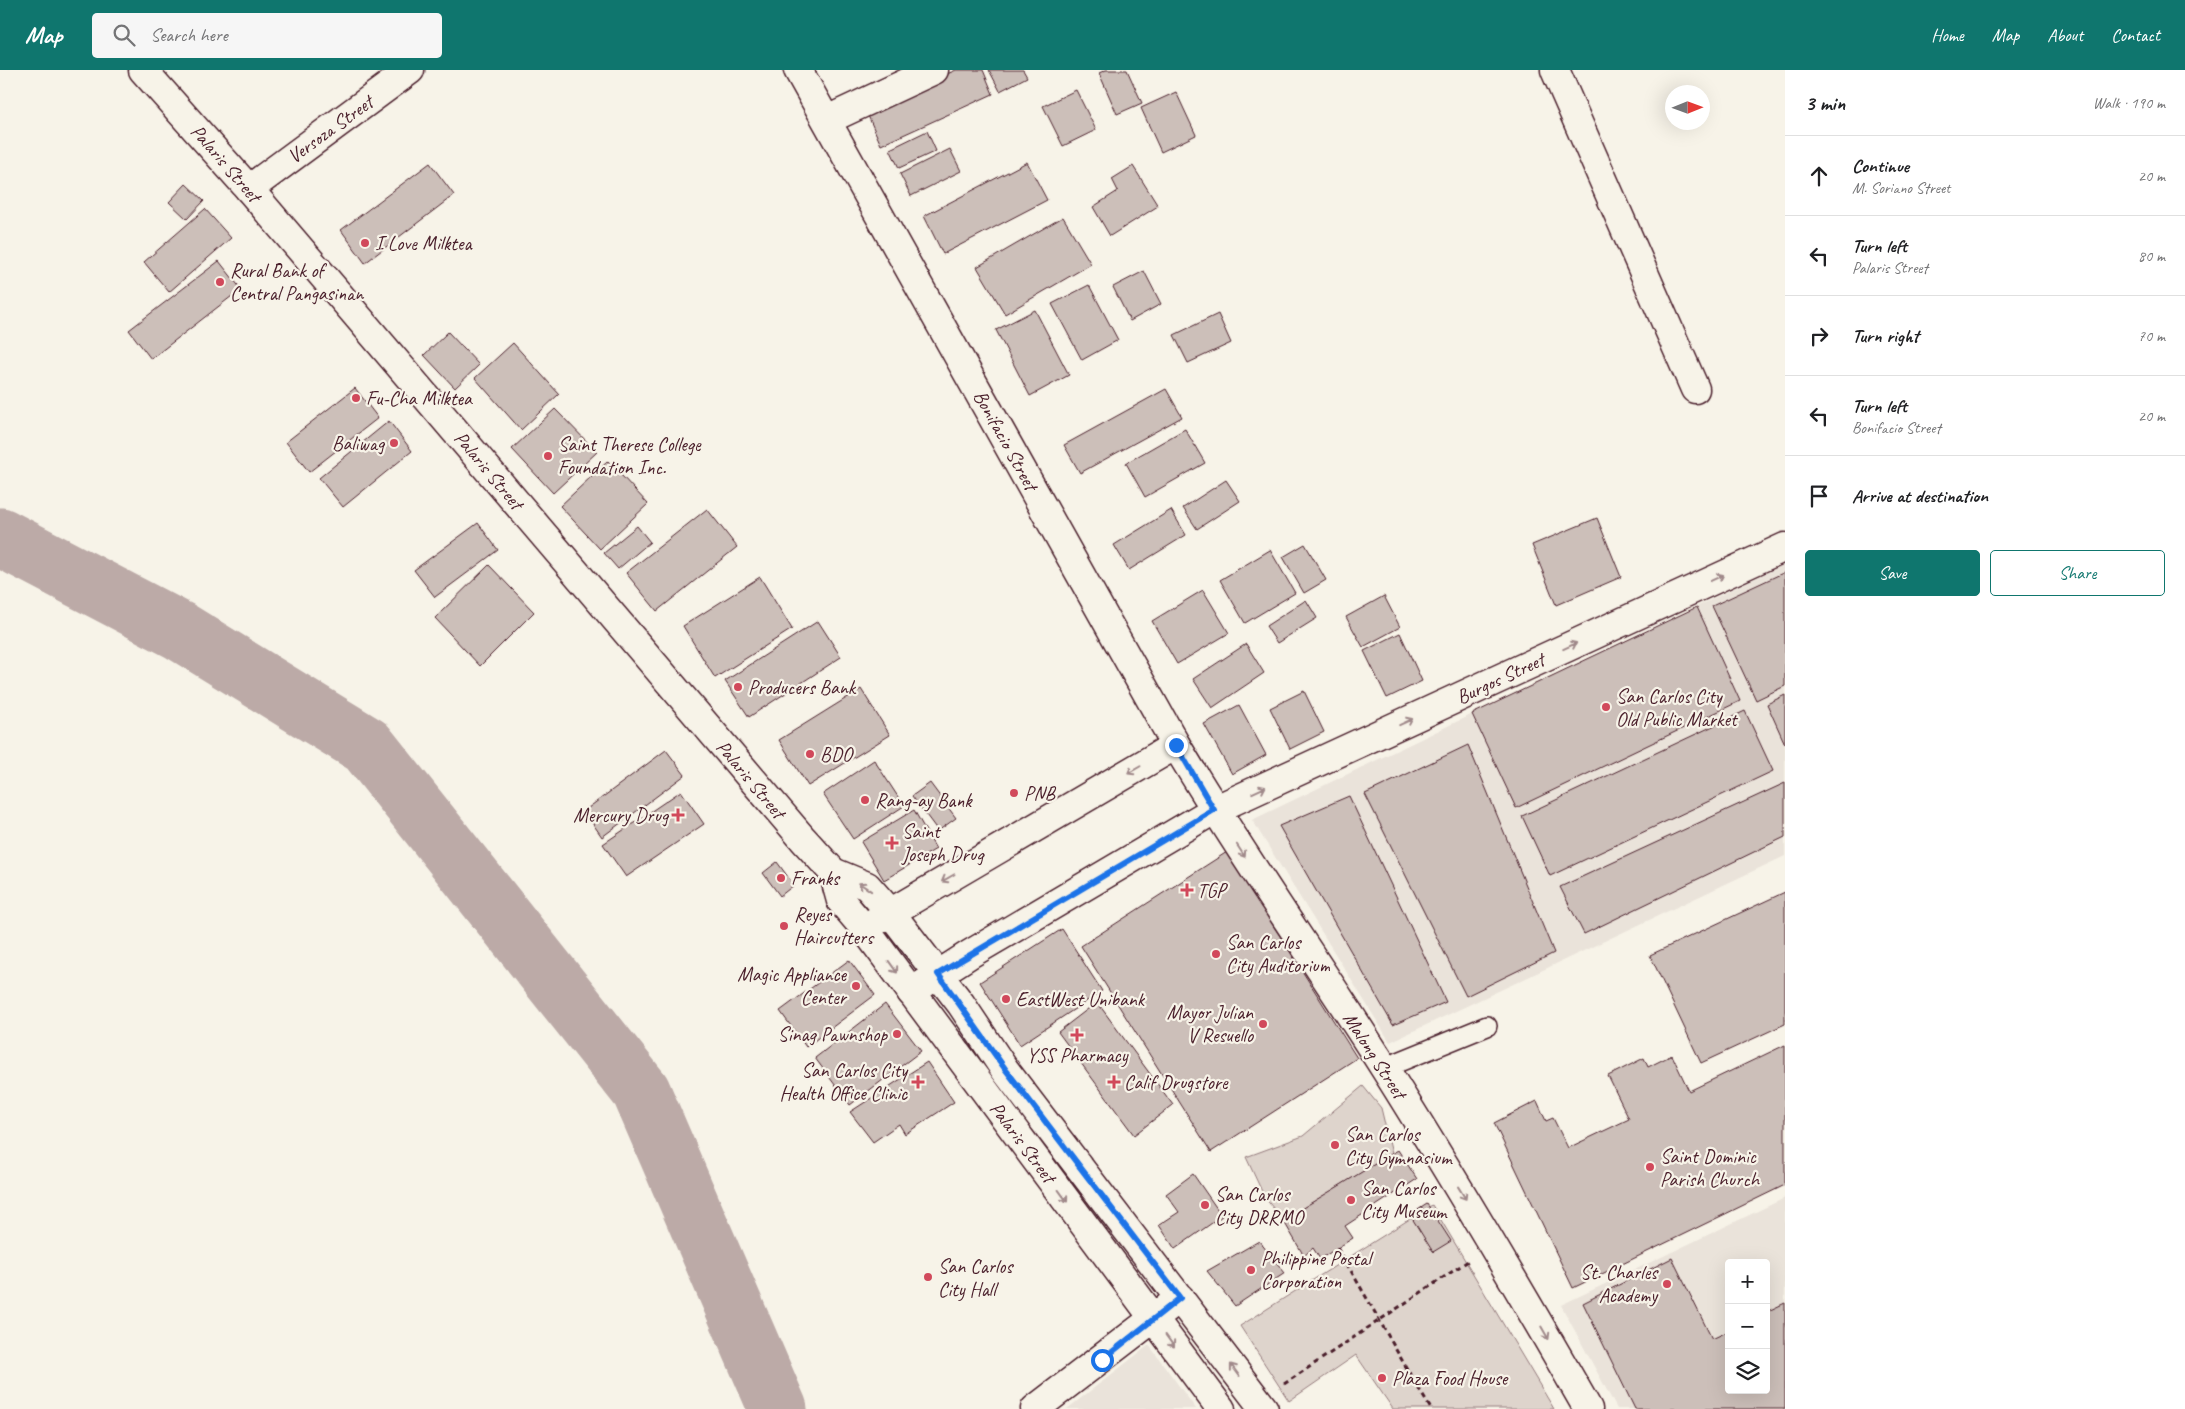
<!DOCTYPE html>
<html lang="en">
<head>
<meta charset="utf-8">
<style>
  body { margin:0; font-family:Caveat,sans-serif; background:#f6f6f6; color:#202124 }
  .controls { position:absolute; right:15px; bottom:15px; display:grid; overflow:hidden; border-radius:5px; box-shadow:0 5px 20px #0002 }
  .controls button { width:45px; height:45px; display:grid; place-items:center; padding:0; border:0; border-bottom:1px solid #e0e0e0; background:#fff; color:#202124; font:25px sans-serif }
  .compass { position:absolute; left:1665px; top:15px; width:45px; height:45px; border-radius:50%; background:#fff; box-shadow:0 5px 20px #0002; rotate:89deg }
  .stop { position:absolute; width:15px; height:15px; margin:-11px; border:4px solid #1a73e8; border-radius:50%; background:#fff }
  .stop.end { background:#1a73e8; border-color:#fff; box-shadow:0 1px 5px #0008 }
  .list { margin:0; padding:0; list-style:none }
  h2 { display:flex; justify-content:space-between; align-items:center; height:65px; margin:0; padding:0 20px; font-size:21px }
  h2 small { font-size:16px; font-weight:400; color:#757577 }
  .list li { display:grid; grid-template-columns:32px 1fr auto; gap:15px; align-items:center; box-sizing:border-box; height:80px; padding:0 20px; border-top:1px solid #e0e0e0 }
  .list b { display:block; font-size:19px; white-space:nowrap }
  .list p { margin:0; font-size:16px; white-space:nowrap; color:#757577 }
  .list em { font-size:16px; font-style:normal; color:#757577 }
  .actions { display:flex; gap:10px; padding:15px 20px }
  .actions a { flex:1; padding:11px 0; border:1px solid #0f766e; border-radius:5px; text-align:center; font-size:18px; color:#0f766e }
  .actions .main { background:#0f766e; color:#fff }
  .icon { flex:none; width:28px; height:28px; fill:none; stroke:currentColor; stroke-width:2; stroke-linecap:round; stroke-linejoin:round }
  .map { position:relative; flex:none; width:1785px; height:1339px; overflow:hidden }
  header { display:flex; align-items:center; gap:30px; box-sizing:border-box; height:70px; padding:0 25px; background:#0f766e; color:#fff }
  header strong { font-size:24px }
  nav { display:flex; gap:28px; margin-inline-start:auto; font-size:18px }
  .search { width:350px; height:45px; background:#f6f6f6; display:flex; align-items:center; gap:12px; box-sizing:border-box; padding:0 18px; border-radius:5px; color:#757577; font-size:19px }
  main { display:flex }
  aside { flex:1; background:#fff }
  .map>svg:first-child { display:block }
  .built { fill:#eae3da; fill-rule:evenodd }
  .green { fill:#ded4cc; stroke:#947a7c }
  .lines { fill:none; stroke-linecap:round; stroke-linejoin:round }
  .river { stroke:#bcaaa7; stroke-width:59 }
  .building { fill:#ccbfb9; stroke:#4a1f2b }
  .service-casing { stroke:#4a1f2b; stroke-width:22 }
  .minor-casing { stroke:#4a1f2b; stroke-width:31 }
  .tertiary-casing { stroke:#4a1f2b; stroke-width:31 }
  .secondary-casing { stroke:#4a1f2b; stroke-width:31 }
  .path { stroke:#4a1f2b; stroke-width:3; stroke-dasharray:5 4; stroke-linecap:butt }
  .service { stroke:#f7f3e8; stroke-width:19 }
  .minor { stroke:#f7f3e8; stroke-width:28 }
  .tertiary { stroke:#f7f3e8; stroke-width:28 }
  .secondary { stroke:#f7f3e8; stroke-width:28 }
  .oneway { stroke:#a0898a }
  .route { stroke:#1a73e8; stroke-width:6 }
  .poi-dot { fill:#d1495b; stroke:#f7f3e8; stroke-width:2 }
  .labels { text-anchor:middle; stroke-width:4.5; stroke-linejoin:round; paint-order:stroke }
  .street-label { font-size:20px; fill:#4a1f2b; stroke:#f7f3e8 }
  .poi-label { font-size:20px; fill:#4a1f2b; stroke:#f7f3e8; text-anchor:start }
</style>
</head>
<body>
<header>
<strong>Map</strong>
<div class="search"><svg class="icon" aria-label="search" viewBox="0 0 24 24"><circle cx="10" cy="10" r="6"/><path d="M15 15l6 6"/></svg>Search here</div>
<nav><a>Home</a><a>Map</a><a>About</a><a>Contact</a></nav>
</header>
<main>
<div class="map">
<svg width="1785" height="1339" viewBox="0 0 1785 1339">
  <rect width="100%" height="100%" fill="#f7f3e8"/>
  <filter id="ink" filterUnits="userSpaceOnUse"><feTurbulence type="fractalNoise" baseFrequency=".02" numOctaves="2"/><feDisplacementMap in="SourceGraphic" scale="10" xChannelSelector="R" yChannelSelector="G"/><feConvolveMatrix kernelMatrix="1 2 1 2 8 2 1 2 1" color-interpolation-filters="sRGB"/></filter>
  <g filter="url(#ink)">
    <!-- built -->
    <g class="built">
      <polygon points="1785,494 1785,786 1390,972 1252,750"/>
      <path d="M1785 1128V1339H1617L1561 1235ZM1729 1193H1766V1320H1729Z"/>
      <polygon points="1149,1275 1196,1339 1067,1339"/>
    </g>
    <!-- green -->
    <g class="green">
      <polygon points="1363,1016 1381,1038 1392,1084 1283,1150 1265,1128 1246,1087 1303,1066"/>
      <polygon points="1432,1135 1554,1339 1393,1339 1356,1285 1289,1331 1240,1256"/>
    </g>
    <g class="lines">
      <!-- river -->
      <polyline class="river" points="0,467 180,561 367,676 641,1021 778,1339"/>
    </g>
    <!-- building -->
    <g class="building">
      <polygon points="956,0 983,0 993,24 881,75 866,41"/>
      <polygon points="989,0 1023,0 1027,7 1000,21"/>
      <polygon points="1106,0 1127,0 1142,33 1117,44 1099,3"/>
      <polygon points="1076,20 1096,60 1063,76 1043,36"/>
      <polygon points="1176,22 1196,65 1161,82 1141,38"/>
      <polygon points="927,61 936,81 899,98 890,79"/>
      <polygon points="950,79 961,101 911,126 900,104"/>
      <polygon points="1027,92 1047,130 943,184 924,146"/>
      <polygon points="430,93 454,125 365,193 341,160"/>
      <polygon points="1133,96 1158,136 1110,166 1093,137 1118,121 1112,109"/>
      <polygon points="186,114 204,131 187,149 169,132"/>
      <polygon points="205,139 231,168 169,222 144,192"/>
      <polygon points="1063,147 1091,194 1005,244 977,197"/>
      <polygon points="219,191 241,219 151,289 129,260"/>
      <polygon points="1144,201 1161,234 1130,251 1113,217"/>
      <polygon points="1089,215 1118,270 1082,290 1052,234"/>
      <polygon points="1035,240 1069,305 1030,326 996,260"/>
      <polygon points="1218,244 1231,273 1188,293 1174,265"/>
      <polygon points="448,262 479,295 455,318 424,285"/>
      <polygon points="513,273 559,324 521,360 475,308"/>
      <polygon points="355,318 378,348 309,402 286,372"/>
      <polygon points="1166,319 1182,347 1080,403 1064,375"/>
      <polygon points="555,339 597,382 553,423 512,379"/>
      <polygon points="389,351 412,381 343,437 319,408"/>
      <polygon points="1185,359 1205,393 1145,427 1126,393"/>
      <polygon points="608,391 648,434 600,479 560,436"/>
      <polygon points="1226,410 1240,431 1197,459 1183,438"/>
      <polygon points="707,439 737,477 657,541 626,503"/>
      <polygon points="1171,440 1186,465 1129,500 1114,475"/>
      <polygon points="1597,448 1621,507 1556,535 1532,475"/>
      <polygon points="478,453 498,480 435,527 414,500"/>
      <polygon points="637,456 650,472 618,499 604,483"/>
      <polygon points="1305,474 1326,510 1304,523 1283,487"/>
      <polygon points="1270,480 1295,523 1245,553 1220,510"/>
      <polygon points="489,495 534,542 480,596 435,548"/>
      <polygon points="1785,502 1785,616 1756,630 1712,536"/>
      <polygon points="760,507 792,559 715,608 683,556"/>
      <polygon points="1203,520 1229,563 1177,594 1152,551"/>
      <polygon points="1384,526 1400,557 1363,577 1346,547"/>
      <polygon points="1306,530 1317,548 1277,573 1266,556"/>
      <polygon points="1697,537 1740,631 1516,738 1472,644"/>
      <polygon points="818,551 841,587 749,647 725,611"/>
      <polygon points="1400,563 1422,611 1387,628 1364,581"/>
      <polygon points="1246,574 1264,603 1212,638 1193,609"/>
      <polygon points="861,619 890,665 808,716 779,670"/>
      <polygon points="1304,621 1324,662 1290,679 1270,638"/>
      <polygon points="1785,625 1785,674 1767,634"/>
      <polygon points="1239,635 1266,685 1232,704 1204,654"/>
      <polygon points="1745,641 1773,701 1550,806 1522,746"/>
      <polygon points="1468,675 1554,883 1466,926 1365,724"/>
      <polygon points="666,680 685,705 602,767 584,741"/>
      <polygon points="874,690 904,736 853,769 823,724"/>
      <polygon points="930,713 956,748 938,761 912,726"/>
      <polygon points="1785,713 1785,767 1584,864 1560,817"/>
      <polygon points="681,721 704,754 626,807 603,774"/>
      <polygon points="1349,726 1446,932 1393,955 1279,756"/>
      <polygon points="914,740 936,779 884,810 861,772"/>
      <polygon points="1227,782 1357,988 1211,1082 1081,876"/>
      <polygon points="777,792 794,815 780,826 763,803"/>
      <polygon points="1785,822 1785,954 1701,993 1650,885"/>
      <polygon points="1062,859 1102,921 1020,975 980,912"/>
      <polygon points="849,890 875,925 806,977 780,941"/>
      <polygon points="1097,932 1173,1035 1134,1065 1058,962"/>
      <polygon points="885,934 921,981 850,1035 815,988"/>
      <polygon points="1785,975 1785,1115 1573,1218 1494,1053 1537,1031 1546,1051 1553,1048 1568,1078 1629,1049 1608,1006 1644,988 1648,997 1672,985 1689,1021"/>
      <polygon points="927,992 954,1032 905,1064 899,1054 873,1072 850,1042"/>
      <polygon points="1398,1080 1417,1109 1345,1156 1353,1168 1320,1189 1313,1178 1304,1186 1283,1150"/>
      <polygon points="1193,1104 1222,1146 1175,1179 1159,1155 1179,1142 1166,1124"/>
      <polygon points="1427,1134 1451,1171 1433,1182 1410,1145"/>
      <polygon points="1259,1171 1285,1203 1235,1236 1207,1201"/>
      <polygon points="1672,1188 1712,1269 1729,1261 1729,1320 1766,1320 1766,1242 1785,1233 1785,1339 1635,1339 1583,1233"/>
    </g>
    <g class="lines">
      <defs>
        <polyline id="service" points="1384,998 1487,956"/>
        <g id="minor">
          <polyline points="1555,0 1695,319"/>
          <polyline points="827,50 934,0"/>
          <polyline points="249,119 410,0"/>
          <polyline points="864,858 1176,675"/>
          <polyline points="911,922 970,884 1214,740"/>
          <polyline points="1035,1339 1180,1228"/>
        </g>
        <g id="tertiary">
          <path d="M798 0 1176 675C1241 785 1316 890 1385 999 1455 1110 1522 1224 1588 1339"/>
          <polyline points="1214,740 1785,477"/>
        </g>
        <g id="secondary">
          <polyline points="143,0 249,119 803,769 833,802 867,816 890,842 961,934 1005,1000 1264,1339"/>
          <polyline points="833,802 841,831 864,858 1221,1339"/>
        </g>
      </defs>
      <!-- service casing -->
      <use href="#service" class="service-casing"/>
      <!-- minor casing -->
      <use href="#minor" class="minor-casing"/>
      <!-- tertiary casing -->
      <use href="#tertiary" class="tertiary-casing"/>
      <!-- secondary casing -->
      <use href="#secondary" class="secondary-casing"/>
      <!-- path -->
      <g class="path">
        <path d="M1337 1178C1370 1231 1398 1286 1431 1339"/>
        <polyline points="1284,1314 1468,1191"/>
      </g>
      <!-- service -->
      <use href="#service" class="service"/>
      <!-- minor -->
      <use href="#minor" class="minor"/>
      <!-- tertiary -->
      <use href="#tertiary" class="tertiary"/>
      <!-- secondary -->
      <use href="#secondary" class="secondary"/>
    </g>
    <!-- one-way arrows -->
    <defs><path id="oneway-shaft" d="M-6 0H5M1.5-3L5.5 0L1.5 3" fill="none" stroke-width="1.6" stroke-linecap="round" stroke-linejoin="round" transform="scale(1.25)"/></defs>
    <g class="oneway">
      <use href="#oneway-shaft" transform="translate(1717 508) rotate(-25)"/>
      <use href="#oneway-shaft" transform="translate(1570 576) rotate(-25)"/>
      <use href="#oneway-shaft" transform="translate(1406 652) rotate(-25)"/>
      <use href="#oneway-shaft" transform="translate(1134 700) rotate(150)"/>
      <use href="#oneway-shaft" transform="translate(1259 720) rotate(-25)"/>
      <use href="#oneway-shaft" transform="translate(1241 781) rotate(57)"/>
      <use href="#oneway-shaft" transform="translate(948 808) rotate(150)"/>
      <use href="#oneway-shaft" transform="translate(865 817) rotate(-146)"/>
      <use href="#oneway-shaft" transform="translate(893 897) rotate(54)"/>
      <use href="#oneway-shaft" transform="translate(1462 1123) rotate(58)"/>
      <use href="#oneway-shaft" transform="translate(1063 1126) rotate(54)"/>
      <use href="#oneway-shaft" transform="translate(1545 1263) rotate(60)"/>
      <use href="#oneway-shaft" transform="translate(1170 1271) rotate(54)"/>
      <use href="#oneway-shaft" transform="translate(1235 1300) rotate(-127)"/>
    </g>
  </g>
  <g class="lines" filter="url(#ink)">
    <!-- route -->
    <polyline class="route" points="1102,1290 1180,1228 1006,1000 938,904 1214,740 1176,675"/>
  </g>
  <!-- markers -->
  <g class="poi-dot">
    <circle cx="365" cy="173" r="5"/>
    <circle cx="220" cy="212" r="5"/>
    <circle cx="356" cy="328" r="5"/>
    <circle cx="394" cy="373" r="5"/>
    <circle cx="548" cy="386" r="5"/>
    <circle cx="738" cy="617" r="5"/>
    <circle cx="1606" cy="637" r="5"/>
    <circle cx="810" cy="684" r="5"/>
    <circle cx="1014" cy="723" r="5"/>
    <circle cx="865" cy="730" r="5"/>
    <path d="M675.5 737.5h5v5h5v5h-5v5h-5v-5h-5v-5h5z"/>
    <path d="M889.5 765.5h5v5h5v5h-5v5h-5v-5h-5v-5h5z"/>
    <circle cx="781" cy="808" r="5"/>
    <path d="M1184.5 812.5h5v5h5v5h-5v5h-5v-5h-5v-5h5z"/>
    <circle cx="784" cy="856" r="5"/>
    <circle cx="1216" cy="884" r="5"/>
    <circle cx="856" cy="916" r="5"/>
    <circle cx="1006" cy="929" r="5"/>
    <circle cx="1263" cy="954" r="5"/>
    <circle cx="897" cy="964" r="5"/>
    <path d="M1074.5 957.5h5v5h5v5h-5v5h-5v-5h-5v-5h5z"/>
    <path d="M915.5 1004.5h5v5h5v5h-5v5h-5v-5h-5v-5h5z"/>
    <path d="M1111.5 1004.5h5v5h5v5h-5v5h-5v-5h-5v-5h5z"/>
    <circle cx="1335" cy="1075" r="5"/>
    <circle cx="1650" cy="1097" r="5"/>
    <circle cx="1351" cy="1130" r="5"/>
    <circle cx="1205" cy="1135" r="5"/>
    <circle cx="1251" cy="1200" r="5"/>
    <circle cx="928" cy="1207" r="5"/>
    <circle cx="1667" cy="1214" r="5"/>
    <circle cx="1382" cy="1308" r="5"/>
  </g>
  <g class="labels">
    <!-- street labels -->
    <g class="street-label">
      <text transform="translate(330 59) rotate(-36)" y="7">Versoza Street</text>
      <text transform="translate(226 93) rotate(49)" y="7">Palaris Street</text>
      <text transform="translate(1006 370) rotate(61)" y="7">Bonifacio Street</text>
      <text transform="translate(489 400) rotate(50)" y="7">Palaris Street</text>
      <text transform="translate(1500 608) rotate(-25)" y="7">Burgos Street</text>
      <text transform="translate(751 709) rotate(50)" y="7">Palaris Street</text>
      <text transform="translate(1375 985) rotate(57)" y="7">Malong Street</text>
      <text transform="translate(1023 1072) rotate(53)" y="7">Palaris Street</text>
    </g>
    <!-- poi labels -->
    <g class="poi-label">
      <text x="375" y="180">I Love Milktea</text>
      <text x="230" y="207">Rural Bank of<tspan x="230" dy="23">Central Pangasinan</tspan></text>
      <text x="366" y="335">Fu-Cha Milktea</text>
      <text x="384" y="380" text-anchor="end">Baliwag</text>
      <text x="558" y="381">Saint Therese College<tspan x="558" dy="23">Foundation Inc.</tspan></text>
      <text x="748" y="624">Producers Bank</text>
      <text x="1616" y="633">San Carlos City<tspan x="1616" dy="23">Old Public Market</tspan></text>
      <text x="820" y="691">BDO</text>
      <text x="1024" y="730">PNB</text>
      <text x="875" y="737">Rang-ay Bank</text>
      <text x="668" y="752" text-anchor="end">Mercury Drug</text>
      <text x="902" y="768">Saint<tspan x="902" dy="23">Joseph Drug</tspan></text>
      <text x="791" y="815">Franks</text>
      <text x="1197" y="827">TGP</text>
      <text x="794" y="851">Reyes<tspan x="794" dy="23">Haircutters</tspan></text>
      <text x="1226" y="879">San Carlos<tspan x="1226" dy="23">City Auditorium</tspan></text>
      <text x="846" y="911" text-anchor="end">Magic Appliance<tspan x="846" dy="23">Center</tspan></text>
      <text x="1016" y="936">EastWest Unibank</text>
      <text x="1253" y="949" text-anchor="end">Mayor Julian<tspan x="1253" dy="23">V Resuello</tspan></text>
      <text x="887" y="971" text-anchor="end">Sinag Pawnshop</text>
      <text x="1077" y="992" text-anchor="middle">YSS Pharmacy</text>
      <text x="907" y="1007" text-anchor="end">San Carlos City<tspan x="907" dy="23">Health Office Clinic</tspan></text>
      <text x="1124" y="1019">Calif Drugstore</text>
      <text x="1345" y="1071">San Carlos<tspan x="1345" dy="23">City Gymnasium</tspan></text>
      <text x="1660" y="1093">Saint Dominic<tspan x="1660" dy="23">Parish Church</tspan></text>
      <text x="1361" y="1125">San Carlos<tspan x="1361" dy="23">City Museum</tspan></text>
      <text x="1215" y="1131">San Carlos<tspan x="1215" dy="23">City DRRMO</tspan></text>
      <text x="1261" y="1195">Philippine Postal<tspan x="1261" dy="23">Corporation</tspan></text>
      <text x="938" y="1203">San Carlos<tspan x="938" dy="23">City Hall</tspan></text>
      <text x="1657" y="1209" text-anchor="end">St. Charles<tspan x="1657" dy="23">Academy</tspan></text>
      <text x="1392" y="1315">Plaza Food House</text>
    </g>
  </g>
</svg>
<div class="controls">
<button>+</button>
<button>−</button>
<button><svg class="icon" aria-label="layers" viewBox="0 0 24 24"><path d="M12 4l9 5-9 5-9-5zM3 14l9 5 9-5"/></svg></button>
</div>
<svg class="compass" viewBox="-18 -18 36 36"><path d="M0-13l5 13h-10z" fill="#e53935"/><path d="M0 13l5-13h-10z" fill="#757577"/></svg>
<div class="stop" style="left:1102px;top:1290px"></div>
<div class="stop end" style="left:1176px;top:675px"></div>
</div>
<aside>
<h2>3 min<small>Walk · 190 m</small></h2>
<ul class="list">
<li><svg class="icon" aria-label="ahead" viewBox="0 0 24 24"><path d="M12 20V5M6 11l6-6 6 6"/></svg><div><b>Continue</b><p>M. Soriano Street</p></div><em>20 m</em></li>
<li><svg class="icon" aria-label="left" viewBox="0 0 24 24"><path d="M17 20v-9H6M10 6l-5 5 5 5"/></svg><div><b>Turn left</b><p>Palaris Street</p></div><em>80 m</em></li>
<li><svg class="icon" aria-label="right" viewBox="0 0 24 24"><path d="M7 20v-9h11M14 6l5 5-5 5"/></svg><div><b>Turn right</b></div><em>70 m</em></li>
<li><svg class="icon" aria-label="left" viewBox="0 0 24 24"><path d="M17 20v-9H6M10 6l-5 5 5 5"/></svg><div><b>Turn left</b><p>Bonifacio Street</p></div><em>20 m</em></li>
<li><svg class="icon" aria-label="arrive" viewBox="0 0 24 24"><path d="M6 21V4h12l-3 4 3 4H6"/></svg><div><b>Arrive at destination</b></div></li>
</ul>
<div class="actions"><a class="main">Save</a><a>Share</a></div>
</aside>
</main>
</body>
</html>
